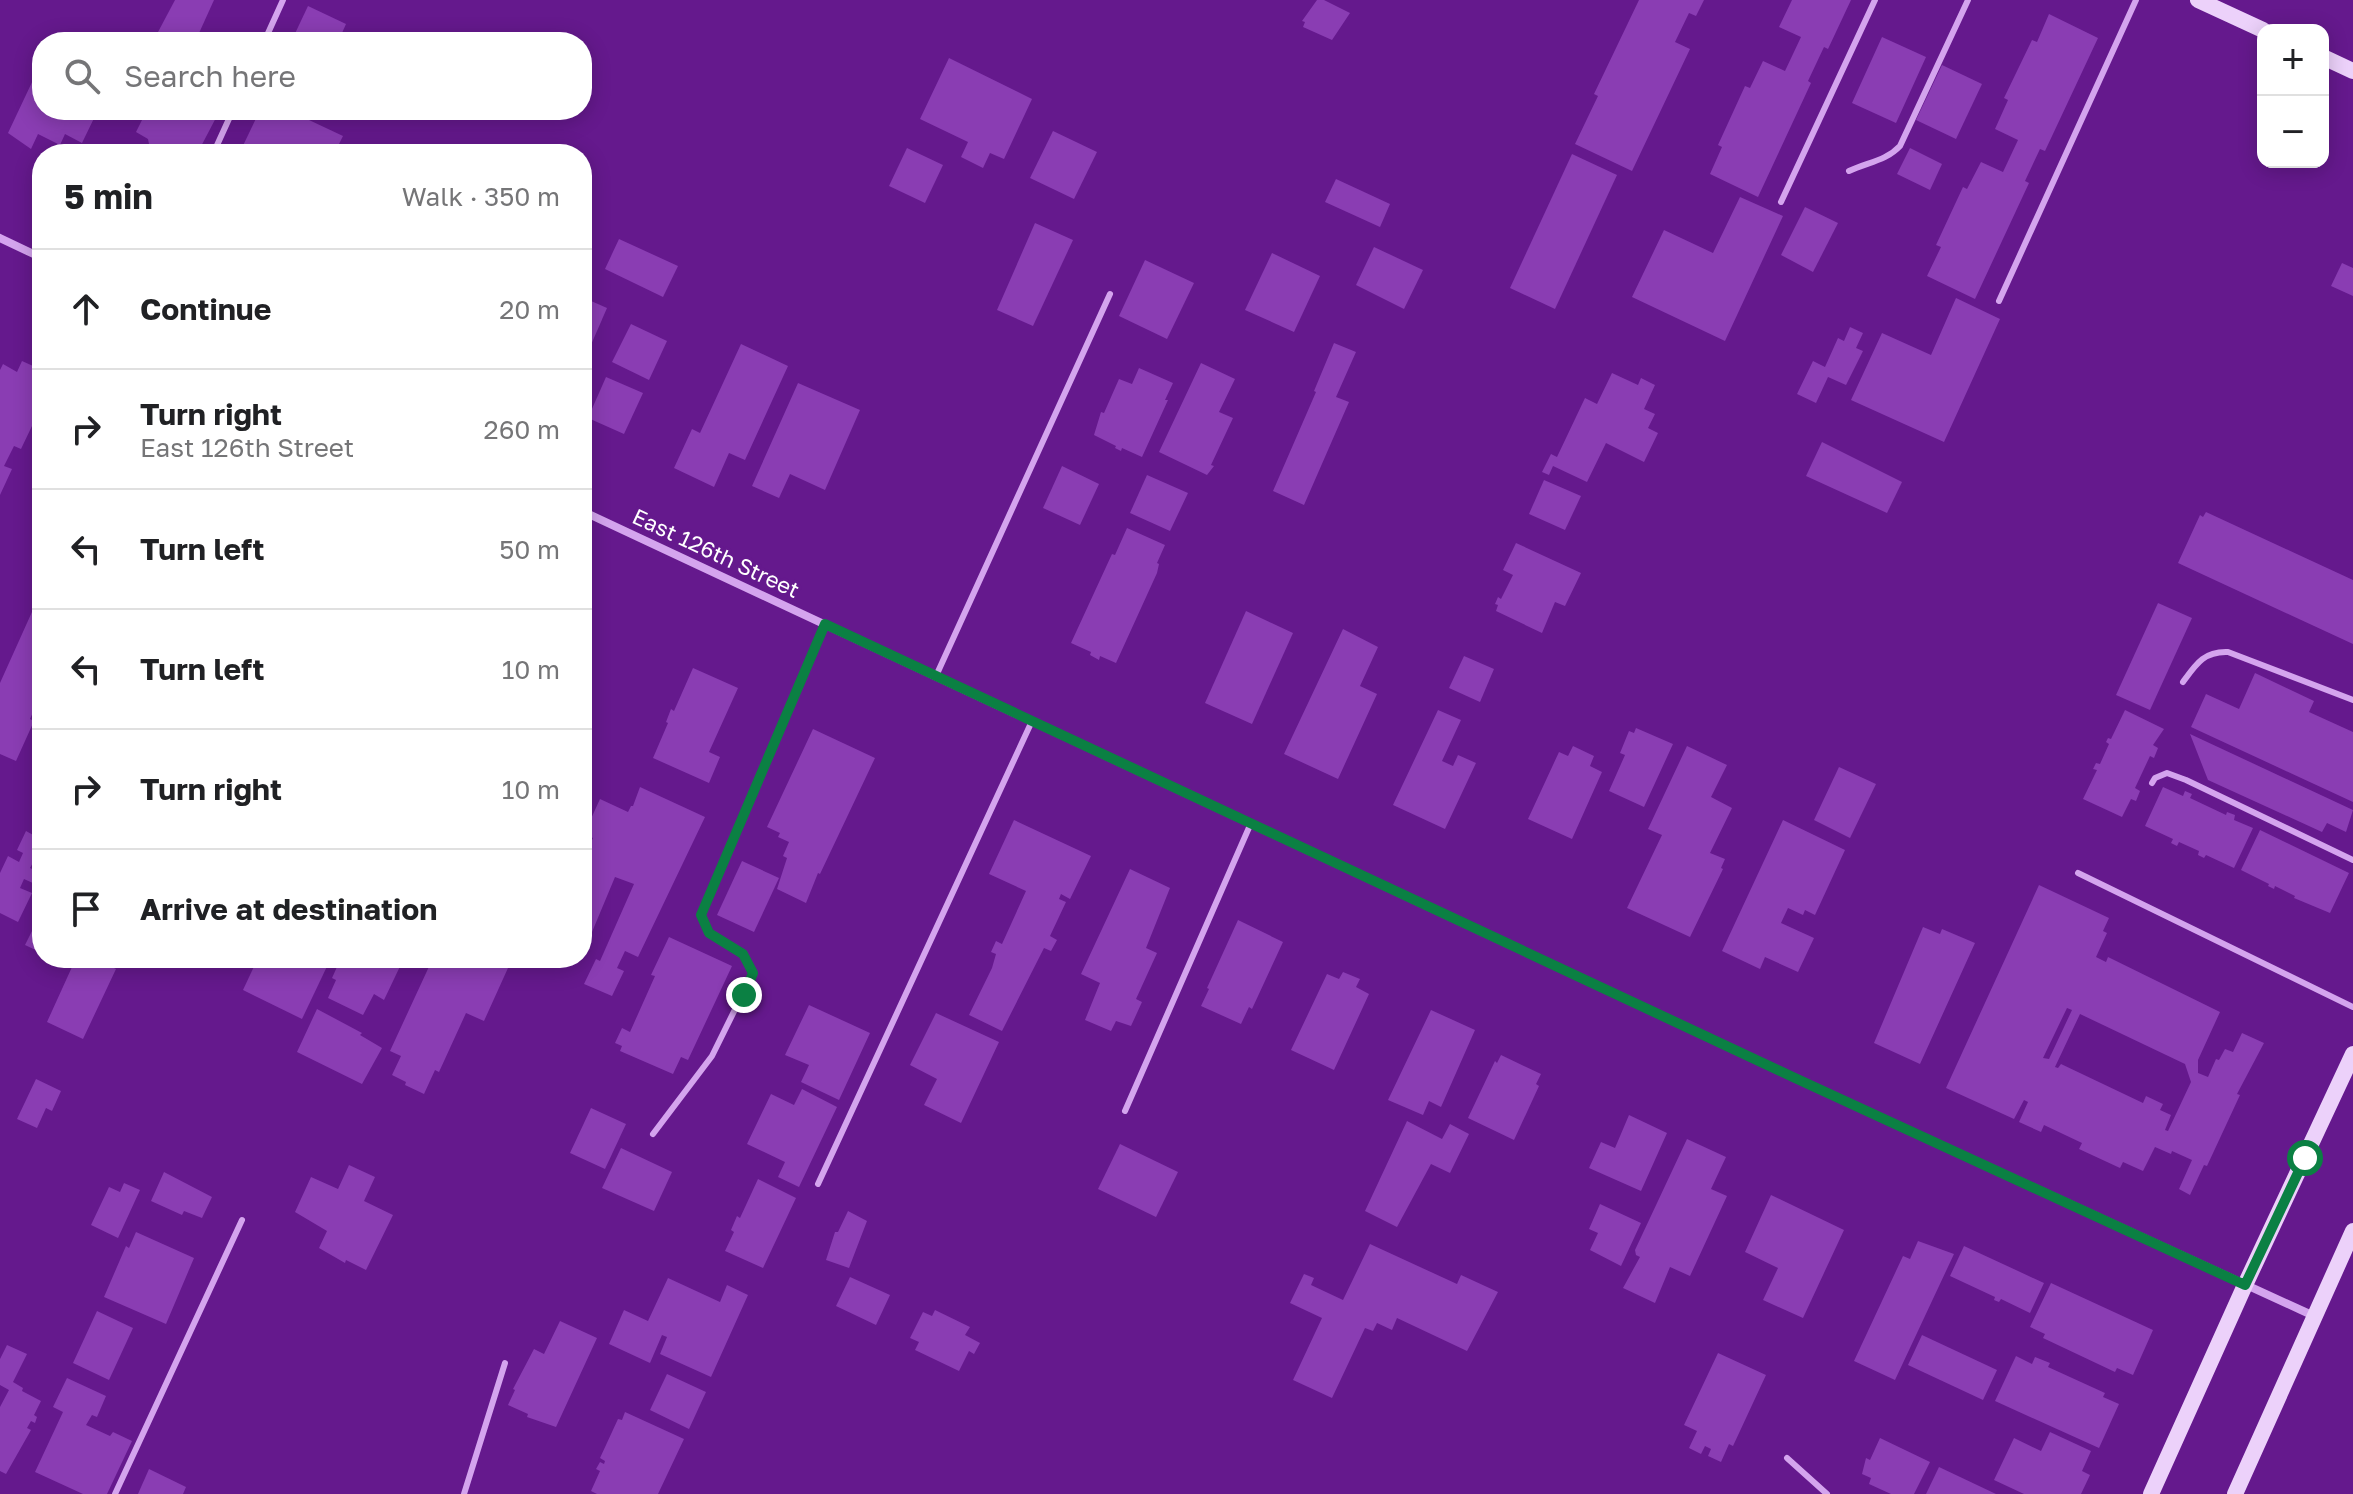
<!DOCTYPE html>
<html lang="en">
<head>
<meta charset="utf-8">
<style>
  body { margin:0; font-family:"Golos Text",sans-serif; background:#f2f2f2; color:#202124 }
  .controls { position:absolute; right:24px; top:24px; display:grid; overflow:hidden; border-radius:16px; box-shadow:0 4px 20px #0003 }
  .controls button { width:72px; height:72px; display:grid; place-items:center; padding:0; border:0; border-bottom:2px solid #e0e0e0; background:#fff; color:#202124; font:40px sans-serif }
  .stop { position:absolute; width:24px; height:24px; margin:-18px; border:6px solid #0b8043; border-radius:50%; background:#fff }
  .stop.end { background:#0b8043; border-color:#fff; box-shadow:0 2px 8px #0008 }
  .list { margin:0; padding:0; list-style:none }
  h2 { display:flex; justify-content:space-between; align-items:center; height:104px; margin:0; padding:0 32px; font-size:34px }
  h2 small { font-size:26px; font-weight:400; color:#757577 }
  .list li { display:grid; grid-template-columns:52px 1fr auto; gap:24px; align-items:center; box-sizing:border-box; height:120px; padding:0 32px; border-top:2px solid #e0e0e0 }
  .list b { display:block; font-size:30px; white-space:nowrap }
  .list p { margin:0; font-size:26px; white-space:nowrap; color:#757577 }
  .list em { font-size:26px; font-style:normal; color:#757577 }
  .icon { flex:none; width:44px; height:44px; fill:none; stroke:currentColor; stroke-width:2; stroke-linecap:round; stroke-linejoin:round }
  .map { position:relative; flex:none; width:2353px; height:1494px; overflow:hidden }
  .search { position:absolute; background:#fff; box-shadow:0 4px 20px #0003; left:32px; top:32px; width:560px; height:88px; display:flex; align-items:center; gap:20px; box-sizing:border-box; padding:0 28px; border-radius:32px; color:#757577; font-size:30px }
  .panel { position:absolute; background:#fff; box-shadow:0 4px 20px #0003; left:32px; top:144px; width:560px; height:824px; border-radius:32px }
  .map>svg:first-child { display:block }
  .building { fill:#8a3db3; fill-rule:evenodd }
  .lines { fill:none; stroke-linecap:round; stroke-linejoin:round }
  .lane { stroke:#d4a4ee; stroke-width:6 }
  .street { stroke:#d4a4ee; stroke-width:8 }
  .secondary { stroke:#ecd1fa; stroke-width:16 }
  .route { stroke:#0b8043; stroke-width:10 }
  .labels { text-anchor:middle; stroke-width:6; stroke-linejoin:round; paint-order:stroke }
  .street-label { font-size:22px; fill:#fff; stroke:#65198d }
</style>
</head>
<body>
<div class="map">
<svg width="2353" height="1494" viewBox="0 0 2353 1494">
  <rect width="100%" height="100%" fill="#65198d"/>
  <!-- building -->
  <g class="building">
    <polygon points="175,0 214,0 195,42 180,42 158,32"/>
    <polygon points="1317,0 1324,0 1350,13 1332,40 1303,27 1305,22 1302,21"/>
    <polygon points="1639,0 1704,0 1696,16 1689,13 1675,42 1690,49 1632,171 1575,144 1598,96 1594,94"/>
    <polygon points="1792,0 1851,0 1828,49 1824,47 1808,81 1811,83 1758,197 1710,174 1722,147 1718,145 1745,86 1750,88 1763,61 1785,71 1801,37 1779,27"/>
    <polygon points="308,6 346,24 338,42 291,42"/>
    <polygon points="2049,14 2098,38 2045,151 2040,149 2025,181 2029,183 1975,299 1927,276 1941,247 1936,245 1963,187 1967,189 1981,162 2003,172 2018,140 1995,129 2008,100 2004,98 2032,40 2037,42"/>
    <polygon points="1882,37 1926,57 1896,123 1852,103"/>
    <polygon points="949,58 1032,99 1004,159 990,153 983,168 961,157 968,142 920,119"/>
    <polygon points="42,61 42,110 98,110 82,143 65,134 60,145 38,134 31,149 8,133"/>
    <polygon points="1942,65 1982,84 1956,139 1916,120"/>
    <polygon points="147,110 215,110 219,112 197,154 161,154 160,144 155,147 149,144 148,139 136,132"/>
    <polygon points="260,110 313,110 309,120 343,136 334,154 239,154"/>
    <polygon points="1053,131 1097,152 1074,199 1030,178"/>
    <polygon points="907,148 943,165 925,203 889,186"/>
    <polygon points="1910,148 1942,164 1930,190 1897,174"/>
    <polygon points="1572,154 1617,175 1555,309 1510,288"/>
    <polygon points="1336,179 1390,204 1380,227 1325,202"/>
    <polygon points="1740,197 1783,216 1725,341 1632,297 1664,230 1713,253"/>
    <polygon points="1805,207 1838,223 1813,272 1781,255"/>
    <polygon points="1035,223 1073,240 1033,326 997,310"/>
    <polygon points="619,239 678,266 663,297 605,269"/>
    <polygon points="1374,247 1423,270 1404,309 1356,285"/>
    <polygon points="1272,253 1320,276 1294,332 1245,310"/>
    <polygon points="1145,260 1194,283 1167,339 1119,316"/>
    <polygon points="2342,263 2353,268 2353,296 2331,286"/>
    <polygon points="582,297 607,308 587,354 582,351"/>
    <polygon points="1956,298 2000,319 1944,442 1851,400 1882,333 1931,355"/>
    <polygon points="631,324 667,341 649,380 612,362"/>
    <polygon points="1850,327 1863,333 1856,348 1863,351 1846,385 1828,377 1816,403 1797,394 1813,361 1825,367 1838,338 1844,341"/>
    <polygon points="1334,343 1356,352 1336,397 1349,402 1304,505 1273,491 1316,392 1314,391"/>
    <polygon points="741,344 788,366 745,460 729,453 714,487 674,468 692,429 700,433"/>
    <polygon points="22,361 42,370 37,382 42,384 42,405 21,449 14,446 4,466 12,469 0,495 0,370 3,364 17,372"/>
    <polygon points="1201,363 1235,379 1219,412 1233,418 1211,465 1214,466 1207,475 1159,452"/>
    <polygon points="1139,368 1173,383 1165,400 1168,400 1142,457 1122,448 1121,451 1115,448 1116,446 1094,435 1101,412 1104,413 1119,379 1132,384"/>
    <polygon points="1612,373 1638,385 1641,378 1655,385 1644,409 1655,414 1648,428 1658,433 1644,462 1606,443 1587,482 1553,466 1549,475 1542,472 1551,454 1557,457 1585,398 1597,404"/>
    <polygon points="606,377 643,393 624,434 588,418"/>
    <polygon points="798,383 860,410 825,490 790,474 779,498 752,486"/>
    <polygon points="1822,442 1902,482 1887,513 1806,476"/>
    <polygon points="1062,466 1099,484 1080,525 1043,508"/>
    <polygon points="1147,475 1188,493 1170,531 1130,513"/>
    <polygon points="1544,480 1581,496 1565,530 1529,514"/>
    <polygon points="2206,512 2353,580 2353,644 2178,563 2200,515 2203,517"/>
    <polygon points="1127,528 1165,545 1157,563 1159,564 1157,573 1116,663 1100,656 1099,660 1090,655 1091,652 1071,643 1112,554 1115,555"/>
    <polygon points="1516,543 1581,573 1565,606 1555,602 1542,633 1496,611 1498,605 1495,604 1498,597 1501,599 1513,575 1503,570"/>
    <polygon points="36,603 42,605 42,692 30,719 34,721 16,761 0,754 0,683"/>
    <polygon points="2158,603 2192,618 2150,710 2116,695"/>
    <polygon points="1246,611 1293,633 1252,724 1205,703"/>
    <polygon points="1343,629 1378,647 1360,686 1377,694 1338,779 1284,754"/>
    <polygon points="1464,656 1494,669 1480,702 1449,688"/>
    <polygon points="693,668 738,688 709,752 720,757 709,783 653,758 668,723 666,722 671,709 674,711"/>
    <polygon points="2255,673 2314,701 2309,712 2353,732 2353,802 2191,727 2206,694 2239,709"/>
    <polygon points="1438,710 1461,720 1442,761 1453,766 1458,755 1476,763 1445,829 1393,805"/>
    <polygon points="2125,710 2164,729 2153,745 2158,748 2154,758 2150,756 2135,788 2140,791 2136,801 2131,799 2122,817 2083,799 2097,770 2093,769 2096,763 2100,764 2109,744 2106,742 2108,738 2111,739"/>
    <polygon points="1636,728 1673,744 1644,807 1609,791 1625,755 1620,753 1629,731 1634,733"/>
    <polygon points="813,729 875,758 820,874 818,873 806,903 777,889 787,858 783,856 789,842 778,837 780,833 767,827"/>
    <polygon points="2190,734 2353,810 2346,832 2327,823 2322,832 2208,780"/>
    <polygon points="1573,746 1594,756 1590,766 1602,772 1572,839 1528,819 1559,752 1568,756"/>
    <polygon points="1687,746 1727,765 1711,797 1732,808 1710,853 1725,859 1721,868 1723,869 1690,937 1627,908 1662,835 1648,829"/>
    <polygon points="1839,767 1876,784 1850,838 1814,820"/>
    <polygon points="640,787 705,817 638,957 625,951 617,968 624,971 612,996 584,984 596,959 600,961 634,884 615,877 582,956 582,861 593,838 584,834 600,799 628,812 631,806 633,806"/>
    <polygon points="2163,787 2183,796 2185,791 2192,794 2190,798 2226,815 2227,812 2235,815 2234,820 2253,828 2234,868 2206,855 2204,858 2198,855 2199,851 2179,842 2177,846 2171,843 2173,839 2145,826"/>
    <polygon points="1014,820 1091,856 1070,899 1061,894 1059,899 1066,902 1050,936 1057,940 1051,951 1044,948 1002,1031 969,1015 992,968 996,954 991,952 996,941 1002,944 1026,891 989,874"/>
    <polygon points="1783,820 1845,850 1815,915 1805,910 1803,915 1788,908 1781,923 1814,938 1798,972 1765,957 1760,969 1722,951"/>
    <polygon points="42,822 42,863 35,859 30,868 41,873 35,884 24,879 20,888 32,893 18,922 0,913 0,873 8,856 19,862 23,853 17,850 26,831 35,836"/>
    <polygon points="2260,830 2349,873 2330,913 2294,898 2295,896 2275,886 2274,889 2268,886 2269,884 2241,870"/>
    <polygon points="742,861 779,878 754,932 717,915"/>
    <polygon points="1130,869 1170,888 1146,948 1157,953 1136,999 1142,1002 1131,1026 1116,1021 1111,1031 1085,1020 1100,983 1081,974"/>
    <path d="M2039 885 2109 918 2103 931 2107 933 2096 957 2106 962 2108 957 2220 1012 2198 1060V1073L2208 1077 2216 1059 2219 1060 2225 1049 2233 1052 2242 1033 2264 1043 2237 1094 2240 1095 2207 1166 2204 1165 2190 1195 2179 1189 2192 1160 2172 1151 2171 1154 2155 1147 2143 1171 2123 1162 2120 1168 2079 1149 2082 1143 2044 1125 2041 1132 2019 1122 2028 1102 2024 1100 2014 1119 1946 1088ZM2067 1008 2072 1010 2049 1059 2043 1058ZM2080 1014 2185 1064 2191 1082 2168 1131 2165 1130 2171 1115 2160 1110 2163 1104 2146 1096 2143 1103 2061 1064 2058 1068 2055 1067Z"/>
    <polygon points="1238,920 1283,942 1252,1009 1249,1007 1241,1024 1201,1006 1209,989 1207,988"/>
    <polygon points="1923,927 1940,934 1942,929 1975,943 1920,1064 1874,1043"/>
    <polygon points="33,929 42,934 42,953 25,945"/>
    <polygon points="669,937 732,966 688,1060 681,1057 673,1074 620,1051 622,1046 615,1043 622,1028 630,1032 655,976 651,975"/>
    <polygon points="53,958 93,958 116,969 83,1039 47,1022 72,967"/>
    <polygon points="258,958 331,958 302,1019 243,990"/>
    <polygon points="341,958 404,958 384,1000 374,994 363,1015 328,998 336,980 332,978"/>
    <polygon points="433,958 493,958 492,960 508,968 484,1021 466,1013 439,1072 435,1070 424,1094 405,1085 406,1082 392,1075 401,1056 390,1051"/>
    <polygon points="1343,972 1360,979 1356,987 1369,994 1334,1070 1291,1050 1327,974 1339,979"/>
    <polygon points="809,1005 870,1033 839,1100 801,1082 809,1065 785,1055"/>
    <polygon points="317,1009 362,1033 360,1035 382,1048 362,1084 297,1052"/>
    <polygon points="1431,1010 1475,1030 1441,1107 1429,1101 1423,1115 1388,1100"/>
    <polygon points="936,1013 999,1042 961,1123 924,1105 937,1079 910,1065"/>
    <polygon points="1501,1055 1541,1074 1536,1084 1539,1086 1514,1140 1468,1118 1495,1061 1497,1063"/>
    <polygon points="36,1079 61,1091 52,1111 46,1108 37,1128 17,1119"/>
    <polygon points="802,1089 837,1107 799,1187 778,1177 785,1162 747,1144 771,1094 794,1105"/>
    <polygon points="591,1108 626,1124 605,1169 570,1153"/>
    <polygon points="1629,1115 1667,1133 1641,1191 1589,1168 1601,1142 1615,1148"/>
    <polygon points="1407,1121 1442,1139 1450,1124 1469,1134 1450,1173 1431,1164 1397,1227 1365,1211"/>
    <polygon points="1687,1139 1726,1157 1711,1189 1727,1196 1690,1276 1670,1267 1655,1303 1623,1288 1640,1257 1636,1255 1635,1250"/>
    <polygon points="1120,1144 1178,1172 1156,1217 1098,1189"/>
    <polygon points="621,1148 672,1172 654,1211 602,1188"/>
    <polygon points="349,1165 375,1177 364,1201 393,1215 366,1270 346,1260 345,1263 319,1248 327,1231 295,1212 311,1177 338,1189"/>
    <polygon points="164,1172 212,1197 202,1218 184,1211 182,1215 151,1201"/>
    <polygon points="758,1179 796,1198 763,1268 725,1251 734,1232 731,1230 737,1216 740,1218"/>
    <polygon points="124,1183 140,1190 118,1238 91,1225 109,1187 120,1192"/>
    <polygon points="1771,1195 1844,1230 1803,1318 1763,1300 1778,1268 1745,1252"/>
    <polygon points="1600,1204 1641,1223 1621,1266 1590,1250 1598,1233 1589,1229"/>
    <polygon points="848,1211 867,1221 849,1268 826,1260 835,1232 838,1232"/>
    <polygon points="136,1232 194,1258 166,1324 104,1297 126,1246 129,1248"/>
    <polygon points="1918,1241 1954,1254 1895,1380 1854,1361 1903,1256 1910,1259"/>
    <polygon points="1370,1244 1457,1284 1461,1275 1498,1292 1467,1351 1397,1318 1392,1330 1377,1323 1373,1331 1365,1328 1332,1398 1293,1380 1322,1318 1290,1303 1304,1274 1314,1278 1311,1285 1343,1300"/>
    <polygon points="1964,1246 2044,1283 2030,1313 2001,1299 1999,1302 1994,1300 1995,1297 1950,1276"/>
    <polygon points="850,1277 890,1295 876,1325 836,1306"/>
    <polygon points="668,1278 720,1302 727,1285 748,1295 711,1377 660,1354 667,1337 662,1335 650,1363 609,1344 624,1310 648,1321"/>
    <polygon points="2051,1283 2153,1330 2133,1375 2117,1368 2115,1372 2043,1338 2045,1334 2030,1327"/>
    <polygon points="935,1310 970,1327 965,1335 980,1343 974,1354 969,1351 959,1371 915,1350 919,1342 910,1338 923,1312 932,1316"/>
    <polygon points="97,1311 133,1328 109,1380 73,1363"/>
    <polygon points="560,1321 597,1338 556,1427 527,1417 528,1414 508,1405 515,1390 513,1389 534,1349 544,1354"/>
    <polygon points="1922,1335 1997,1370 1983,1400 1908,1365"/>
    <polygon points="7,1345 27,1354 13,1382 23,1388 22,1391 41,1401 34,1415 37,1417 35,1423 31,1421 27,1428 31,1430 6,1474 0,1471 0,1407 9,1390 0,1385 0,1359"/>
    <polygon points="1718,1353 1766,1375 1733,1446 1729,1444 1721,1462 1708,1456 1711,1449 1705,1446 1701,1454 1689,1448 1697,1431 1684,1425"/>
    <polygon points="2016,1356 2032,1364 2035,1357 2050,1363 2048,1367 2105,1393 2103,1397 2119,1404 2099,1448 1995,1401"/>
    <polygon points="667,1374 706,1392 689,1429 650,1410"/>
    <polygon points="67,1378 106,1396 97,1417 92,1415 86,1425 110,1436 113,1432 132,1441 107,1494 83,1494 35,1472 63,1412 53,1407"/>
    <polygon points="625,1412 684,1439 658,1494 597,1494 591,1491 600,1471 596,1469 600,1462 604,1464 605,1461 600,1458 618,1419 622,1420"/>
    <polygon points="2050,1432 2091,1451 2082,1471 2090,1475 2081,1494 2024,1494 1994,1480 2014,1438 2041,1451"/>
    <polygon points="1880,1438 1930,1462 1914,1494 1891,1494 1869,1484 1871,1478 1862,1474 1866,1458 1870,1460"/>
    <polygon points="1939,1467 1996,1494 1926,1494"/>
    <polygon points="149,1469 186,1487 183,1494 138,1494"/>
  </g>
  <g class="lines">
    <!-- lane -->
    <g class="lane">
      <polyline points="264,42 283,0"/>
      <polyline points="213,154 233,110"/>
      <path d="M1849 171C1868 162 1886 161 1900 146L1968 0"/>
      <polyline points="1781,202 1875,0"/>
      <polyline points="1999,301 2136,0"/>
      <polyline points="936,676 1110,294"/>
      <path d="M2183 682C2196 664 2204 651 2228 652L2353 700"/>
      <polyline points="2152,783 2155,778 2167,773 2186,780 2353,860"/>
      <polyline points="2078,873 2353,1007"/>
      <polyline points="1125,1111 1251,823"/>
      <polyline points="653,1134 712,1056 753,973 743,954 709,933 701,915 825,624"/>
      <polyline points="818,1184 1032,721"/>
      <polyline points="1787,1458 1827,1494"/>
      <polyline points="115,1494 242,1220"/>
      <polyline points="464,1494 505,1363"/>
    </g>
    <!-- street -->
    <g class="street">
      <polyline points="0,238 42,258"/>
      <polyline points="582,511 1795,1078 2314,1316"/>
    </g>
    <!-- secondary -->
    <g class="secondary">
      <polyline points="2198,0 2263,30"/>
      <polyline points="2323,57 2353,71"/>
      <polyline points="2151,1494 2245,1285 2353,1054"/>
      <polyline points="2235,1494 2353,1231"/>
    </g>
  </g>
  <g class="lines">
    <!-- route -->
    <polyline class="route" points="744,995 753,973 743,954 709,933 701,915 825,624 1795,1078 2245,1285 2305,1158"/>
  </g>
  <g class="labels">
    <!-- street labels -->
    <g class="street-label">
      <text transform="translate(716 553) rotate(25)" y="8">East 126th Street</text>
    </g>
  </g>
</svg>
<div class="controls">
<button>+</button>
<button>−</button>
</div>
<div class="stop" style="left:2305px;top:1158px"></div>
<div class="stop end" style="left:744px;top:995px"></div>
<div class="search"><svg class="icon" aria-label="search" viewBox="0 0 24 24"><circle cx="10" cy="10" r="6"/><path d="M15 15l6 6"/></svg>Search here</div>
<section class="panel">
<h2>5 min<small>Walk · 350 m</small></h2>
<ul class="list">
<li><svg class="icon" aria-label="ahead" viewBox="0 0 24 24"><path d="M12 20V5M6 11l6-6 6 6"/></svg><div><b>Continue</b></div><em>20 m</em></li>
<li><svg class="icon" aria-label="right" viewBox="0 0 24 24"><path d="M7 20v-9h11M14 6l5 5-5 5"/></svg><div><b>Turn right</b><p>East 126th Street</p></div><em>260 m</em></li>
<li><svg class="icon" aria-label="left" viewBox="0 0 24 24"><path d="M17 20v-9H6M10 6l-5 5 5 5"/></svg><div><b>Turn left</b></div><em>50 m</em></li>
<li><svg class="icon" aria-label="left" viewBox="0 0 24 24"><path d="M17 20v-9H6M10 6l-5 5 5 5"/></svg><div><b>Turn left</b></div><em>10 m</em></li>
<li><svg class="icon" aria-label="right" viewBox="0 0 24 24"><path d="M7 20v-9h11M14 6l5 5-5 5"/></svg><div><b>Turn right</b></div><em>10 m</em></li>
<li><svg class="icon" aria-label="arrive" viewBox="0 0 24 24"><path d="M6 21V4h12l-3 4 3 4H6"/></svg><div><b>Arrive at destination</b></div></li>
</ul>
</section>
</div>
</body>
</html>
